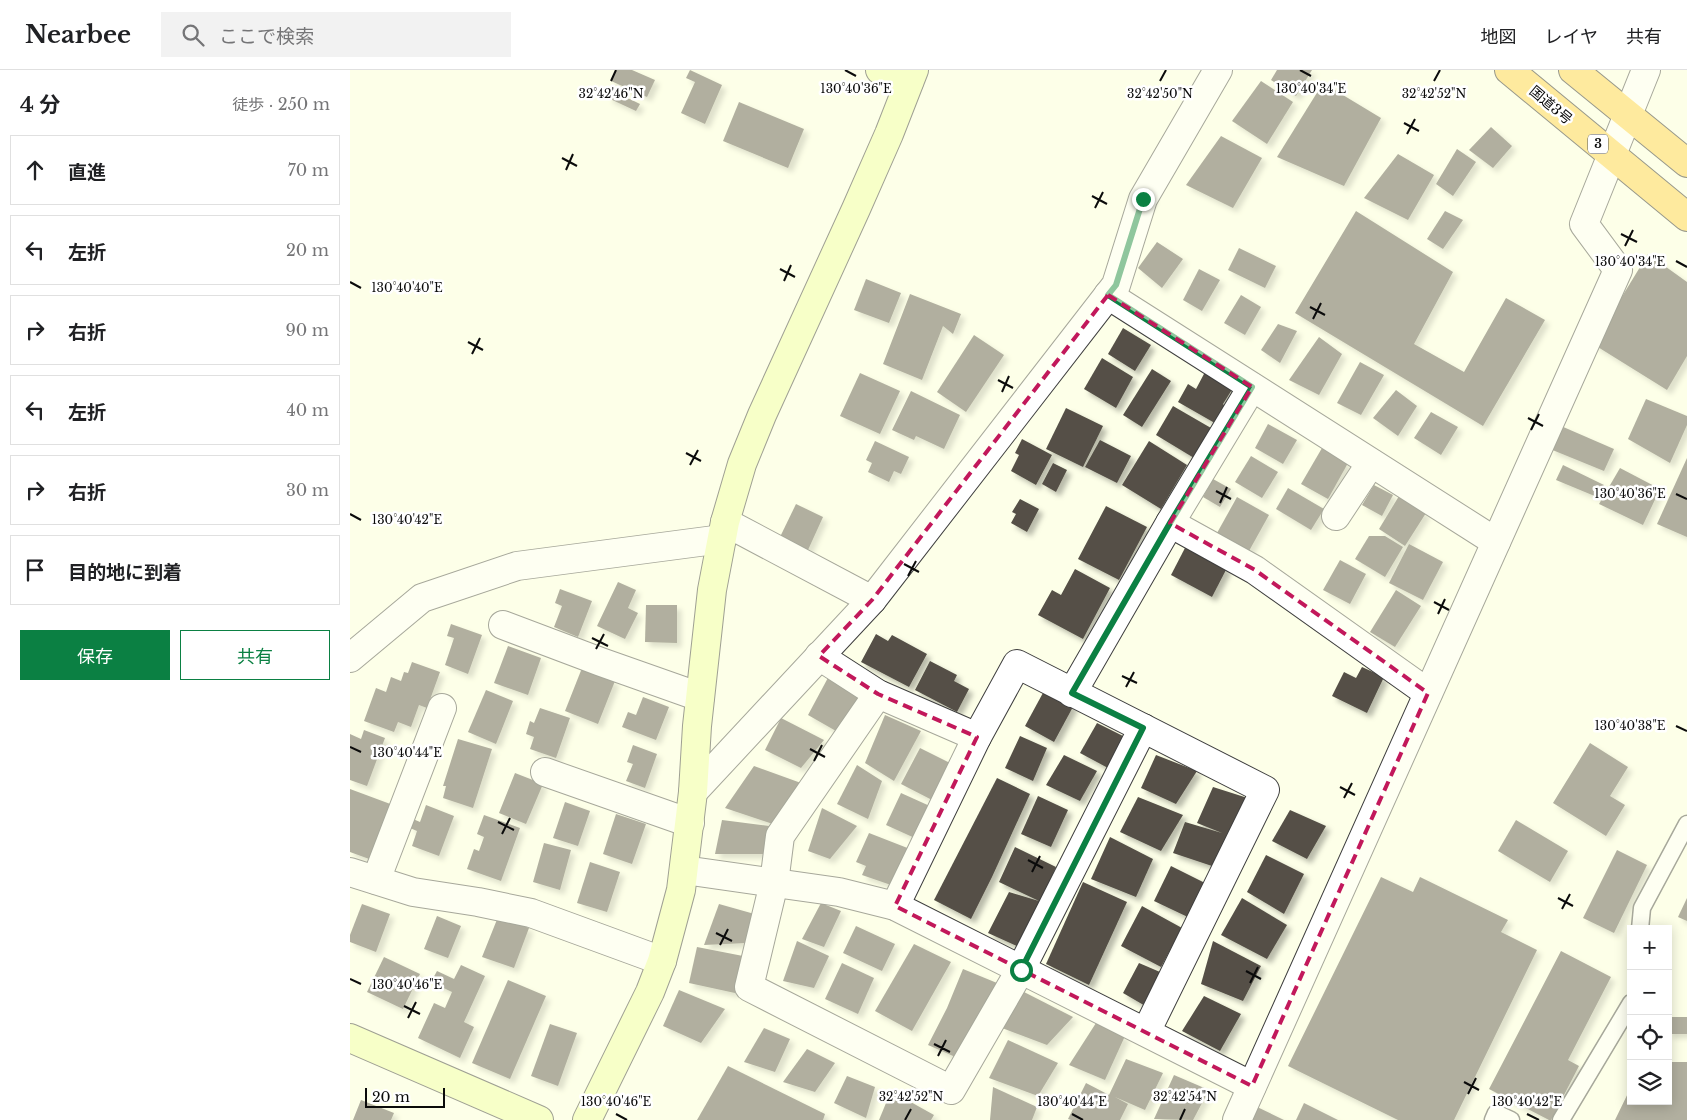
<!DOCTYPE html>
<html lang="ja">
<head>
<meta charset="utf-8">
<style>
  body { margin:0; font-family:"Libre Baskerville","Noto Sans JP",serif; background:#f2f2f2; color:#202124 }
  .controls { position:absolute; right:15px; bottom:15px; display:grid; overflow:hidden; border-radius:0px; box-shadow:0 2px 12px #0003 }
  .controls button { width:45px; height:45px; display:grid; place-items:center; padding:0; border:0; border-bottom:1px solid #e0e0e0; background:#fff; color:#202124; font:25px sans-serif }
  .scale { position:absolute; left:15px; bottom:12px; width:80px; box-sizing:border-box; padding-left:5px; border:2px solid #0b0b0b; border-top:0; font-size:14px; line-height:18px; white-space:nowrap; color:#0b0b0b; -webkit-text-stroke:4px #fff; paint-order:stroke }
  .stop { position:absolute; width:15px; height:15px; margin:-11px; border:4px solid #0b8043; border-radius:50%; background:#fff }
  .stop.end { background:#0b8043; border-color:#fff; box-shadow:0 1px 5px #0008 }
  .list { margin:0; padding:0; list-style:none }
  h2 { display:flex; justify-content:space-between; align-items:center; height:65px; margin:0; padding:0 20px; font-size:21px }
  h2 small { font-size:16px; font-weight:400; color:#757577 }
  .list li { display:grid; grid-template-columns:32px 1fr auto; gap:15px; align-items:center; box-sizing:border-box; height:70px; margin:0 10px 10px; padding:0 10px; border:1px solid #e0e0e0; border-radius:0px }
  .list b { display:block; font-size:19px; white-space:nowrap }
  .list em { font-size:16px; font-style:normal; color:#757577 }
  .actions { display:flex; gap:10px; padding:15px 20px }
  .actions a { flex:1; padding:11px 0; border:1px solid #0b8043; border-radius:0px; text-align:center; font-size:18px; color:#0b8043 }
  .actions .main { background:#0b8043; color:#fff }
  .icon { flex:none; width:28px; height:28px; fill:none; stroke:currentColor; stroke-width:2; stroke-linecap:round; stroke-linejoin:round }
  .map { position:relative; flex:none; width:1337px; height:1050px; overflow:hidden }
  header { display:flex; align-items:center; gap:30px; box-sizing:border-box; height:70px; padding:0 25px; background:#fff; border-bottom:1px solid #e0e0e0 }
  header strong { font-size:24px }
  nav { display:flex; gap:28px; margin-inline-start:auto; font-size:18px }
  .search { width:350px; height:45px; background:#f2f2f2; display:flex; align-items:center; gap:12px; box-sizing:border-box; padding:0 18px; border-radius:0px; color:#757577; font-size:19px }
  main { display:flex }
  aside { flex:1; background:#fff }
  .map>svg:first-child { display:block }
  .building { fill:#545046; filter:url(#shadow) }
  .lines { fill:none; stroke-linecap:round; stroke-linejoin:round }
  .lane-casing { stroke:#3e3e3e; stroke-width:19 }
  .street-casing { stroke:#3e3e3e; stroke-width:30 }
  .secondary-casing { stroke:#2d2d2d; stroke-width:30 }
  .highway-casing { stroke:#1c1c1c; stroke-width:30 }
  .lane { stroke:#fff; stroke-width:16 }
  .street { stroke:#fff; stroke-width:28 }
  .secondary { stroke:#efffa3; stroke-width:28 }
  .highway { stroke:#ffd046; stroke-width:28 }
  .route { stroke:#0b8043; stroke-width:6 }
  .marked { fill:none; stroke:#c2185b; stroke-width:4; stroke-dasharray:10 6; stroke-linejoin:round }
  .ticks { fill:none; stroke:#0b0b0b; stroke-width:2 }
  .labels { text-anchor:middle; stroke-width:5; stroke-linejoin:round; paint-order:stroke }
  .shield { fill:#fff; stroke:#545454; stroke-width:1 }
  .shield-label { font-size:12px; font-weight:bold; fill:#0b0b0b }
  .street-label { font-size:14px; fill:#0b0b0b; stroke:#fff }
  .ticks-label { font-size:12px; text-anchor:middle; fill:#0b0b0b; stroke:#fff; stroke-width:5; stroke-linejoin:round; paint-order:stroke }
</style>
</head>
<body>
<header>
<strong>Nearbee</strong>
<div class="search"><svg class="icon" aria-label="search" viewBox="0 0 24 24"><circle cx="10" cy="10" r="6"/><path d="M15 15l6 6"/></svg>ここで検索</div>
<nav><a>地図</a><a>レイヤ</a><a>共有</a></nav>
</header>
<main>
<aside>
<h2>4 分<small>徒歩 · 250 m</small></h2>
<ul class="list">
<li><svg class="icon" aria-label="ahead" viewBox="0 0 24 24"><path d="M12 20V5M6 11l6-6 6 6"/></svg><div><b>直進</b></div><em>70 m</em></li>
<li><svg class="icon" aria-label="left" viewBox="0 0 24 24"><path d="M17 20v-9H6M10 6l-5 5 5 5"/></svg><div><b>左折</b></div><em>20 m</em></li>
<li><svg class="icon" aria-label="right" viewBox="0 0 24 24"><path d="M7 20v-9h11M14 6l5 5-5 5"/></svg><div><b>右折</b></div><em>90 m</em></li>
<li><svg class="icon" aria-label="left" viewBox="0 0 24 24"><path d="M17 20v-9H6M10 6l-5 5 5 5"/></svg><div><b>左折</b></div><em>40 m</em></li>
<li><svg class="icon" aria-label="right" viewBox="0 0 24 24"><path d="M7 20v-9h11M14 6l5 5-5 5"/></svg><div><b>右折</b></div><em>30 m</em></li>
<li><svg class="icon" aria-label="arrive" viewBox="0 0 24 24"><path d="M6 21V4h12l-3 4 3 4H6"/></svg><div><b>目的地に到着</b></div></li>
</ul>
<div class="actions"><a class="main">保存</a><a>共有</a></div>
</aside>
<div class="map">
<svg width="1337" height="1050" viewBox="0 0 1337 1050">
  <defs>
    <filter id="shadow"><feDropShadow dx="4.5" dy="4.5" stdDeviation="2.5" flood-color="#0004"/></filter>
  </defs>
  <rect width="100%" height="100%" fill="#fdffe8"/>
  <!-- building -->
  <g class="building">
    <polygon points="266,0 282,0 305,10 297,27 261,11"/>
    <polygon points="340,0 372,15 355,54 331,43 345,12 336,8"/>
    <polygon points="927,0 962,0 946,26 921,10"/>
    <polygon points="911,11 943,32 917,74 882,51"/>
    <polygon points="973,13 1031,48 994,116 927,87"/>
    <polygon points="261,20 290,34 286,41 258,28"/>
    <polygon points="389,32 454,59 438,98 373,71"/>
    <polygon points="1141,57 1162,76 1143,98 1119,80"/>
    <polygon points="871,66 912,88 883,138 836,115"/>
    <polygon points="1107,79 1126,92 1103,126 1086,114"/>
    <polygon points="1048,84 1084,105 1058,150 1014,128"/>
    <polygon points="1006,141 1103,202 1064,274 1114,302 1156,228 1195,250 1133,356 945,243"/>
    <polygon points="1095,141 1113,150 1093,179 1077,169"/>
    <polygon points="807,172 833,189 812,218 788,198"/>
    <polygon points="889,178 926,196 915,218 878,200"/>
    <polygon points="1298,184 1337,212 1337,286 1317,320 1243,274"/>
    <polygon points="849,199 870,210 852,241 833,230"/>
    <polygon points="516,209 551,223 539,253 504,240"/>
    <polygon points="560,224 611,244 603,264 593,256 572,310 533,294"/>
    <polygon points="891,225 911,237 895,265 874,253"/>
    <polygon points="928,254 947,261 930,293 911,280"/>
    <polygon points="773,258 801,275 785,301 758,284"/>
    <polygon points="624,265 654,285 616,342 587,322"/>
    <polygon points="969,267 992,284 969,325 939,310"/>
    <polygon points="752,288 783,307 766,338 734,319"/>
    <polygon points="1010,292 1034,305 1011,345 987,333"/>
    <polygon points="802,299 821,311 792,357 773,345"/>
    <polygon points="855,302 883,318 873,334 879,341 870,356 828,332 838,314 846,319"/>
    <polygon points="510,303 550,321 530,364 490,346"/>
    <polygon points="1046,320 1067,336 1048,366 1023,348"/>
    <polygon points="561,321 610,345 594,379 566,366 564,370 542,360"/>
    <polygon points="1296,329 1337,346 1337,355 1320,393 1278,369"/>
    <polygon points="823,336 861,358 844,388 806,365"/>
    <polygon points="716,338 753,356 733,397 696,379"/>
    <polygon points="1081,342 1108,357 1091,385 1064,368"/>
    <polygon points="918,354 947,370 933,394 905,378"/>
    <polygon points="1211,356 1264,379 1254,401 1200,379"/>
    <polygon points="672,369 702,385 686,415 661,401 669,385 665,383"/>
    <polygon points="750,370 781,386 767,413 735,397"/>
    <polygon points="525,371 559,387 551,404 544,401 539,412 518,402 522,393 516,390"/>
    <polygon points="799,371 837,395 811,439 772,415"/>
    <polygon points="972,378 998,393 978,429 951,414"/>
    <polygon points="901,386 928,402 912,428 885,412"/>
    <polygon points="1337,388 1337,467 1307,454"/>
    <polygon points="703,393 717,400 706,422 692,414"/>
    <polygon points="1213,395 1254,415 1247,427 1206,410"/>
    <polygon points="1270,398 1310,419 1293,455 1249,434"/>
    <polygon points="863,409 881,419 870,437 853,427"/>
    <polygon points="1024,415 1043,425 1032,446 1012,435"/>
    <polygon points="938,418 974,439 961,460 926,439"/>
    <polygon points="1049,426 1076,443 1055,476 1029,459"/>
    <polygon points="887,427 919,445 899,481 867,463"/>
    <polygon points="670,429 689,439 677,462 661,453 666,444 662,442"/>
    <polygon points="446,434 473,447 458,480 430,467"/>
    <polygon points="756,436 797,457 769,510 728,489"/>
    <polygon points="1019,466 1035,466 1053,477 1035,507 1005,489"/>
    <polygon points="1059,474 1093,492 1073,530 1039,513"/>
    <polygon points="836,476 877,498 862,527 821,505"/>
    <polygon points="990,490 1016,504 1000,534 973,520"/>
    <polygon points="725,499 760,518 733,569 688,545 702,520 711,525"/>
    <polygon points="268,512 286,520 278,538 288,543 275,569 247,556"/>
    <polygon points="210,519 242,531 228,567 204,557 212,536 205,533"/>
    <polygon points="1046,520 1071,536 1045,577 1020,562"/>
    <polygon points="296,535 327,535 327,573 295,572"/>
    <polygon points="101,554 132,565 118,604 95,595 104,568 97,566"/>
    <polygon points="526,564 538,571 542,565 577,584 559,617 511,592"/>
    <polygon points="158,576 191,588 178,625 144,613"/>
    <polygon points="580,591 607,605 604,611 619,619 607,642 565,620"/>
    <polygon points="62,592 90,602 77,638 69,635 61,657 48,652 44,662 14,651 26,618 36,622 41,607 51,611 54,602 58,603"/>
    <polygon points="1012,597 1034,607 1017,643 982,626 994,602 1006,608"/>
    <polygon points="232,598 265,611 248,654 215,641"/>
    <polygon points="480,604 515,623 486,661 458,645"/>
    <polygon points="136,620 163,631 146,674 118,662"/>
    <polygon points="694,621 724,635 704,672 675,656"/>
    <polygon points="293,627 319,637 306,670 272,657 278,642 286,645"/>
    <polygon points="190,638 220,648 206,688 180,679 184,667 176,664 180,651 184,653"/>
    <polygon points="535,645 571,661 544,711 515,693"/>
    <polygon points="431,648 474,670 451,698 415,680"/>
    <polygon points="747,653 777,668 758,698 730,683"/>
    <polygon points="14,660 35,668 17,716 0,710 0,664 11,669"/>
    <polygon points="670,666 697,678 683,711 655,698"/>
    <polygon points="108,669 142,679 123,738 93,728 96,716 93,716"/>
    <polygon points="1240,673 1278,697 1260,726 1275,735 1256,766 1203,733"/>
    <polygon points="283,675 307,684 295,718 276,711 283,694 277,692"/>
    <polygon points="570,678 604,695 584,731 551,714"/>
    <polygon points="714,685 747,701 730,731 696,715"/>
    <polygon points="806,685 847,701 826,734 791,718"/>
    <polygon points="507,695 532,711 518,749 487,734"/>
    <polygon points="404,696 451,713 434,784 365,784 372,750 435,758 375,738"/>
    <polygon points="165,703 193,714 176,754 149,743"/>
    <polygon points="647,708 680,724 642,807 621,849 584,830"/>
    <polygon points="863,717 907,731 879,765 862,796 823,783 835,752 872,763 847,753"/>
    <polygon points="0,719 43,735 22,790 0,782"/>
    <polygon points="551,723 582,737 567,769 536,755"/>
    <polygon points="688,726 718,740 701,777 671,764"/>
    <polygon points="788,727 833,745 811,781 770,762"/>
    <polygon points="215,732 240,741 228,776 203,768"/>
    <polygon points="76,735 104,746 89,786 62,776 67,761 60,758 63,749 70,752"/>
    <polygon points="472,738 507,756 480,789 458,781"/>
    <polygon points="940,740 976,756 957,789 922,771"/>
    <polygon points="266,744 296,754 282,794 253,784"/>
    <polygon points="134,745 170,758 151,811 117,799 124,779 129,781 134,767 127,764"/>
    <polygon points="1166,750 1218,781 1200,812 1148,781"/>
    <polygon points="519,763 560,779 541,815 512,805 516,796 506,792"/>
    <polygon points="760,767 803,789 786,827 741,809"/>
    <polygon points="194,773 221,780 210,820 183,812"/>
    <polygon points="665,777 706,797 669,877 638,863 659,822 689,831 649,812"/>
    <polygon points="1267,780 1297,795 1264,863 1233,848"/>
    <polygon points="916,785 954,804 934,844 897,822"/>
    <polygon points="240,792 270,802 257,842 227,833"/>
    <polygon points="821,796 859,815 842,849 804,831"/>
    <polygon points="1031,807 1063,822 1070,807 1158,850 1151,862 1187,880 1104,1050 1048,1050 938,996"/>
    <polygon points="733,812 777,832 739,915 696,894"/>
    <polygon points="892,828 937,855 917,889 871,865"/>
    <polygon points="1337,828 1337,851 1328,847"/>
    <polygon points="471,833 491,841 474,877 452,869"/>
    <polygon points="12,834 40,844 26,882 0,872 0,865"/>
    <polygon points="369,834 408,845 396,873 354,875"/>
    <polygon points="792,836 832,858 811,897 771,876"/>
    <polygon points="87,846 111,856 98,888 74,879"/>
    <polygon points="148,847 179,858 164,898 132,887"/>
    <polygon points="506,856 545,874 532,901 493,883"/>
    <polygon points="447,871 479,886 464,918 433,911"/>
    <polygon points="863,871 911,896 893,931 851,914"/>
    <polygon points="564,874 601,892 562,961 525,941"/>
    <polygon points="347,877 393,886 385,923 339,913"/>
    <polygon points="1211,881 1261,907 1218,990 1229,996 1201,1050 1199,1050 1139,1019"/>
    <polygon points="34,887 70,904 53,939 17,922"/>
    <polygon points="492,893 524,908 508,944 475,929"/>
    <polygon points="789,893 817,905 797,937 773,923"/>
    <polygon points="111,895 135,906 114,952 124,957 110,988 68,968 84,933 95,938 102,922 81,912 87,901 104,909"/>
    <polygon points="613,899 647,913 631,952 610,989 578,975 597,938"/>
    <polygon points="158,910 196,926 160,1009 122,993"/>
    <polygon points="329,920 375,939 351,973 313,956"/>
    <polygon points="674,922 723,947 697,975 652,958"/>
    <polygon points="854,926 891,944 870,981 832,961"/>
    <rect x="1318" y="947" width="19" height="17"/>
    <polygon points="746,953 775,966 755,1010 719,995"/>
    <polygon points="200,954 227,963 208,1016 181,1006"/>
    <polygon points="414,958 440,969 425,1002 394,992"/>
    <polygon points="658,970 708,993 688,1026 639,1008"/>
    <polygon points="457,979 485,993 465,1022 433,1012"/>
    <polygon points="776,989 813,1003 795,1040 765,1027 778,1034 770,1050 721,1050 718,1049 736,1013 759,1025"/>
    <polygon points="1318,992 1337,992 1337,1050 1265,1050 1281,1017 1281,1031 1318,1031"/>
    <polygon points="378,996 475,1044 473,1050 347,1050"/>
    <polygon points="824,1005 859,1020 843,1050 804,1049"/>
    <polygon points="497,1006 525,1017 516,1048 484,1033"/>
    <polygon points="643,1017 687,1037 682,1050 640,1050"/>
    <polygon points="541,1021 584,1045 581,1050 529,1050"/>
    <polygon points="11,1030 44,1043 41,1050 3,1050"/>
    <polygon points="954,1033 988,1050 946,1050"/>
    <polygon points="903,1035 934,1050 895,1050"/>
  </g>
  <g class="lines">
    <defs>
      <g id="lane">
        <polyline points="1290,859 1292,838 1337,754"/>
        <polyline points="1143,1050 1146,1043 1161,1050"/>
        <polyline points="1211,1050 1281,933"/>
      </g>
      <g id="street">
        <polyline points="758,225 1146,472"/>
        <polyline points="986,446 1021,393"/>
        <polyline points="375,452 522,530"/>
        <polyline points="820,453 905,500 1078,623"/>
        <polyline points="153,555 251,592 350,627"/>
        <polyline points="469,586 528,624 627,667"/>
        <polyline points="0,588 72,528 167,496 372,469"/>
        <polyline points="722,623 820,453 902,317"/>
        <polyline points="528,624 430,766 424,813 399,917 601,1020 671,899 793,658"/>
        <polyline points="195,702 340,753"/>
        <polyline points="343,722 522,530 766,215 793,129 868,0"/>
        <polyline points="334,800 489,822 545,836 902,1016"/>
        <polyline points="0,802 63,822 128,832 181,843 312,891"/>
        <polyline points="26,810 92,638"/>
        <polyline points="545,836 627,667 667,594 915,720 796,962"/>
        <polyline points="887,1050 1268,200 1234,154 1296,0"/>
      </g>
      <g id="secondary">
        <polyline points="530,0 559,12"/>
        <polyline points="0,968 189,1050"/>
        <polyline points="237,1050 300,922 312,891 331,820 343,722 347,656 362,520 375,452 392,394 412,345 506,139 539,64 564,0"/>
      </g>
      <g id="highway">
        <polyline points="1159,0 1337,147"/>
        <polyline points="1223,0 1337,93"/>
      </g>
    </defs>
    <!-- lane casing -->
    <use href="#lane" class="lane-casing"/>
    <!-- street casing -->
    <use href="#street" class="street-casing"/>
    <!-- secondary casing -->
    <use href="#secondary" class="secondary-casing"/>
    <!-- highway casing -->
    <use href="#highway" class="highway-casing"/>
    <!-- lane -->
    <use href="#lane" class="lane"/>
    <!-- street -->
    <use href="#street" class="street"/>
    <!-- secondary -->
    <use href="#secondary" class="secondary"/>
    <!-- highway -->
    <use href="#highway" class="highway"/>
  </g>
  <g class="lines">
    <!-- route -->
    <polyline class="route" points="671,900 793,658 722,623 820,453 902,317 758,225 766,215 793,129"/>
  </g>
  <!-- marked area -->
  <path d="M0 0H1337V1050H0ZM758 225 902 317 820 453 905 500 1078 623 902 1016 545 836 627 667 528 624 469 586 522 530Z" fill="#fdffe8" fill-opacity=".55" fill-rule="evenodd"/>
  <path class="marked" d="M758 225 902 317 820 453 905 500 1078 623 902 1016 545 836 627 667 528 624 469 586 522 530Z"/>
  <!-- ticks -->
  <path class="ticks" d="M495 0 506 6M950 0 961 6M261 11 266 0M810 11 816 0M1084 11 1090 0M1054 53 1069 61M1057 64 1065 49M212 88 227 96M216 100 223 84M742 126 757 134M745 138 753 122M1271 164 1287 172M1275 176 1283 160M1326 191 1337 197M430 199 445 207M434 211 441 195M0 212 11 218M960 237 975 245M963 249 971 233M118 272 133 280M122 284 130 268M648 310 663 318M652 322 659 306M1178 348 1193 356M1181 360 1189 344M336 383 351 391M340 395 348 380M866 421 881 429M1326 424 1337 429M870 433 877 417M0 444 11 450M554 494 569 502M558 506 566 491M1084 532 1099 540M1088 544 1095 529M242 568 258 576M246 579 254 564M772 606 787 613M776 617 784 602M1326 656 1337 661M0 677 11 682M460 679 475 687M464 691 472 675M990 717 1005 725M994 728 1002 713M148 752 164 760M152 764 160 748M678 790 693 798M682 802 690 786M1208 828 1223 836M1212 839 1220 824M366 863 382 871M370 875 378 859M896 901 911 909M0 909 11 914M900 913 908 897M54 936 70 944M58 948 66 932M584 974 600 982M588 986 596 970M1114 1012 1129 1020M1118 1024 1126 1008M266 1044 277 1050M722 1044 733 1050M1177 1044 1189 1050M555 1050 561 1039M830 1050 835 1039"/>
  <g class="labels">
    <!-- shield labels -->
    <rect class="shield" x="1238" y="64.5" width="20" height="19" rx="4"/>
    <g class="shield-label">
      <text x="1248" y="78">3</text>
    </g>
    <!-- street labels -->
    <g class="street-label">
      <text transform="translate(1201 35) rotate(40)" y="5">国道3号</text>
    </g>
  </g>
  <g class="ticks-label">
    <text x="506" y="23">130°40'36"E</text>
    <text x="961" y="23">130°40'34"E</text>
    <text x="261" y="28">32°42'46"N</text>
    <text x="810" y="28">32°42'50"N</text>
    <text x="1084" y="28">32°42'52"N</text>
    <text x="1280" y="196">130°40'34"E</text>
    <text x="57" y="222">130°40'40"E</text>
    <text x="1280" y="428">130°40'36"E</text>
    <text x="57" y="454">130°40'42"E</text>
    <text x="1280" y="660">130°40'38"E</text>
    <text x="57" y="687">130°40'44"E</text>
    <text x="57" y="919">130°40'46"E</text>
    <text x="561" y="1031">32°42'52"N</text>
    <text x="835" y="1031">32°42'54"N</text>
    <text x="266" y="1036">130°40'46"E</text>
    <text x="722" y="1036">130°40'44"E</text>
    <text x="1177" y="1036">130°40'42"E</text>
  </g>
</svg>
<div class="controls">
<button>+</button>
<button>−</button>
<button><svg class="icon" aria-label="locate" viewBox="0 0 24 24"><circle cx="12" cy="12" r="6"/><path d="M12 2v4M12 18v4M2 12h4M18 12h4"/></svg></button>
<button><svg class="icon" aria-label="layers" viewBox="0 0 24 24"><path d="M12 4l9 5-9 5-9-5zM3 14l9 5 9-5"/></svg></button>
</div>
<div class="scale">20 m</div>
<div class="stop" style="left:671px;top:900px"></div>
<div class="stop end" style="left:793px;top:129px"></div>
</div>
</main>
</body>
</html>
